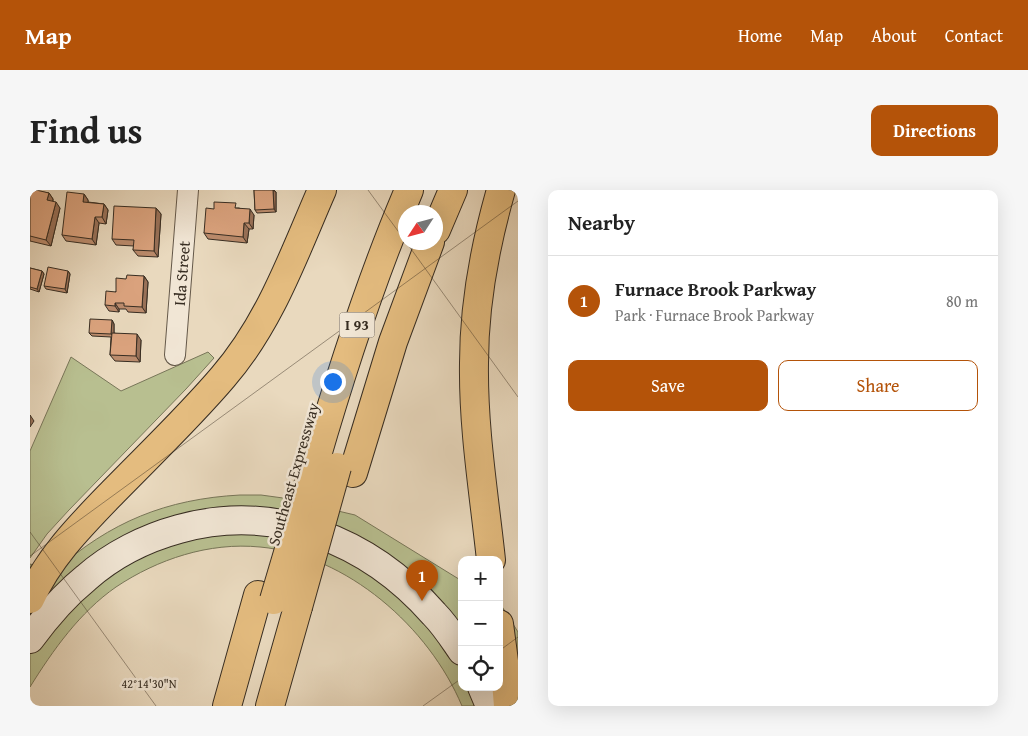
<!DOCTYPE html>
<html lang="en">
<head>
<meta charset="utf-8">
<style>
  body { margin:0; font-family:"Gentium Book Plus",serif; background:#f6f6f6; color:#222 }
  .controls { position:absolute; right:15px; bottom:15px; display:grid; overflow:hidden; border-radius:10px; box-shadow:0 5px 20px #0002 }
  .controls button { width:45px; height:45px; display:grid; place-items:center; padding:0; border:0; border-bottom:1px solid #e0e0e0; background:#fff; color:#222; font:25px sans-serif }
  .compass { position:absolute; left:368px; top:15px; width:45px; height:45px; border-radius:50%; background:#fff; box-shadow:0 5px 20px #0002; rotate:234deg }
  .you { position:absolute; left:302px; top:191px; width:18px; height:18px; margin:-12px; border:4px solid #fff; border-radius:50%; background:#1a73e8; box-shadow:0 0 0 8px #1a73e833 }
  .badge { display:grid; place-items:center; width:32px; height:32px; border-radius:50%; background:#b45309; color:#fff; font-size:16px; font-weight:700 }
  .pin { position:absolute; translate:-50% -41px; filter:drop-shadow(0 1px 2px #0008) }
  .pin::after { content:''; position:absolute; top:26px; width:18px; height:15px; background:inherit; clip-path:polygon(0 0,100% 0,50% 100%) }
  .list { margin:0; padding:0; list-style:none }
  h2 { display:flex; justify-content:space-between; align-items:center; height:65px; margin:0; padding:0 20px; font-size:21px }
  h2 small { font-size:16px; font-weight:400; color:#767676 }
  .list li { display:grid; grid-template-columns:32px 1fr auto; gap:15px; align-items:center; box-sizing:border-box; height:90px; padding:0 20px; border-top:1px solid #e0e0e0 }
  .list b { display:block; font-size:19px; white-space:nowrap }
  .list p { margin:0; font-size:16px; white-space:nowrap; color:#767676 }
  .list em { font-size:16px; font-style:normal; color:#767676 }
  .actions { display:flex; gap:10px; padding:15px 20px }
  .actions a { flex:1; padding:11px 0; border:1px solid #b45309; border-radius:10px; text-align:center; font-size:18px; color:#b45309 }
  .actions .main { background:#b45309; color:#fff }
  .icon { flex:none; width:28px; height:28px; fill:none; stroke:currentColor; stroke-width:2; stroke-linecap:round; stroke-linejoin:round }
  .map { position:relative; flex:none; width:488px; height:516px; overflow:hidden; border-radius:10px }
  header { display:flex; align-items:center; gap:30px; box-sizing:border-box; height:70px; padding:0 25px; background:#b45309; color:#fff }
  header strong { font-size:24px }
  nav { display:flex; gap:28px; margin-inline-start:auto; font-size:18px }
  .intro { display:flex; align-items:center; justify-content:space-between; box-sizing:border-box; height:120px; padding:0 30px }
  h1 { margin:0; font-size:35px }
  .button { padding:12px 22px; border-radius:10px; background:#b45309; color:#fff; font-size:18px; font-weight:700 }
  main { display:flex; gap:30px; padding:0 30px }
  aside { flex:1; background:#fff; border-radius:10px; box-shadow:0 5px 20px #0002 }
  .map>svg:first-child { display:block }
  .green { fill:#b8bf90; stroke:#787659 }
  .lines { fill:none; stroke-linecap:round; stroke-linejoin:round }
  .street-casing { stroke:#645849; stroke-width:22 }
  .secondary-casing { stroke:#372d22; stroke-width:30 }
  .highway-casing { stroke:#372d22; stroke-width:30 }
  .street { stroke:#f1e6d5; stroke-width:20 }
  .secondary { stroke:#f1e6d5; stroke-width:28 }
  .highway { stroke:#e4bc7f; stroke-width:28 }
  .highway-bridge-casing { stroke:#372d22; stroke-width:30; stroke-linecap:butt }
  .highway-bridge { stroke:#e4bc7f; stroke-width:28 }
  .wall { fill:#bb8b6c; stroke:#372d22 }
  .shaded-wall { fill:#997158; stroke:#372d22 }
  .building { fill:#daa27d; stroke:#372d22 }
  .ticks { fill:none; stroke:#372d22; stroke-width:1; stroke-opacity:0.45 }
  .labels { text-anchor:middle; stroke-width:5; stroke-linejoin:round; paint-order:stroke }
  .shield { fill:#f1e6d5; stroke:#6f6458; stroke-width:1 }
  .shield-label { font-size:15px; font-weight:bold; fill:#372d22 }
  .street-label { font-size:16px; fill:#372d22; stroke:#f1e6d5 }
  .ticks-label { font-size:12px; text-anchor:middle; fill:#372d22; stroke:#f1e6d5; stroke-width:5; stroke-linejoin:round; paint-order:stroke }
</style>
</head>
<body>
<header>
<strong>Map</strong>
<nav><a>Home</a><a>Map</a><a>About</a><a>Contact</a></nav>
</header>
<div class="intro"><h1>Find us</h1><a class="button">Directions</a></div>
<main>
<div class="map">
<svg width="488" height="516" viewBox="0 0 488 516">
  <rect width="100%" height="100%" fill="#e9d9be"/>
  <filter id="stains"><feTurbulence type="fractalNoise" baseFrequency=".004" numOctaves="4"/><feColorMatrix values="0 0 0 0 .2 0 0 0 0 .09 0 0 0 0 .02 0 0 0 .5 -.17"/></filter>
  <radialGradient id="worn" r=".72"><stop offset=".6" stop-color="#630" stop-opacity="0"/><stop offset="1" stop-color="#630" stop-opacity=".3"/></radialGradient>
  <!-- green -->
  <g class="green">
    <polygon points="178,162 184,168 156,199 39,320 17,344 0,368 0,261 41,167 91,201"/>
    <path d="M210 305H231L253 308 325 325 432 391V497H469V414L471 415 488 442V516H432C399 437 317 365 230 357 179 352 128 369 86 397 50 422 23 460 0 497V374L25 381C80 332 136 309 210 305Z"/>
  </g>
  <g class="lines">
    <defs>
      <g id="street">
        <path id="s1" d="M145 165 158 0"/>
      </g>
      <g id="secondary">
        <path d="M0 449C16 427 35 405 56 388 82 365 116 348 149 339 246 312 340 351 404 424 415 435 423 448 432 461"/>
        <polyline points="452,497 460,516"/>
      </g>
      <g id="highway">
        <polyline points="406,40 423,0"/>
        <path d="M285 272C312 179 341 89 379 0"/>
        <polyline points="323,283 363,152 400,52"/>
        <path d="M461 370C454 304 443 239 444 173 444 114 455 56 471 0"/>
        <path d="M0 409C19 367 51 335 83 302 120 264 159 227 193 187 240 133 264 64 292 0"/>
        <polyline points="469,434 475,479 478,516"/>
        <polyline points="197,516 228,405"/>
        <polyline points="240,516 268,417"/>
      </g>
    </defs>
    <!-- street casing -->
    <use href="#street" class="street-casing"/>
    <!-- secondary casing -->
    <use href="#secondary" class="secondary-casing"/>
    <!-- highway casing -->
    <use href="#highway" class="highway-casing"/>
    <!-- street -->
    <use href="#street" class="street"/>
    <!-- secondary -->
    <use href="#secondary" class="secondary"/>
    <!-- highway -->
    <use href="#highway" class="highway"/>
    <defs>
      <g id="highway-bridge">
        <polyline points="244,410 285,272"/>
        <polyline points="268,417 307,277"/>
      </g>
    </defs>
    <!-- highway-bridge casing -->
    <use href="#highway-bridge" class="highway-bridge-casing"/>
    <!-- highway-bridge -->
    <use href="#highway-bridge" class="highway-bridge"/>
  </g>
  <!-- wall -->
  <g class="wall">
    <polygon points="0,0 19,3 23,9 23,11 30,18 21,56 0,51"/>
    <polygon points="224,0 244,0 246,2 246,22 227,23 225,20"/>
    <polygon points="54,4 58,10 58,12 74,14 78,20 76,34 69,33 66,55 36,51 32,45"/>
    <polygon points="126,18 131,24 128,67 108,66 103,60 104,56 86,55 82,49"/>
    <polygon points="209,18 224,25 223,39 219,39 217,53 178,49 174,43 184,19"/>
    <polygon points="0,78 12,81 14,84 9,102 0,99"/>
    <polygon points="38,81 40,84 37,103 16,99 14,96"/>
    <polygon points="114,86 118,92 116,123 98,122 96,119 89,119 89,122 79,121 75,115 96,89"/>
    <polygon points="82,130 84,134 84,143 111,150 110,172 85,171 80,165 81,147 62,146 59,143"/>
  </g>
  <!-- shaded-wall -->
  <g class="shaded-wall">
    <polygon points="243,0 246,2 246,22 244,19"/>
    <polygon points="19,3 23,9 22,16 17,10"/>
    <polygon points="54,4 58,10 58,18 53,12"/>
    <polygon points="26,12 30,18 21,56 16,50"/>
    <polygon points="74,14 78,20 76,34 72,27"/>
    <polygon points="126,18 131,24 128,67 124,61"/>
    <polygon points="220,19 224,25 223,39 219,33"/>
    <polygon points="65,27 69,33 66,55 62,49"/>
    <polygon points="214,33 219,39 217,53 213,47"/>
    <polygon points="12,81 14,84 9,102 7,99"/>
    <polygon points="38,81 40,84 37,103 35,99"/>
    <polygon points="114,86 118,92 116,123 112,117"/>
    <polygon points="85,113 89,119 89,122 85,116"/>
    <polygon points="82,130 84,134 84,147 81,144"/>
    <polygon points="107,144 111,150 110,172 106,166"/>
    <polygon points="0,225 4,231 0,237"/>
  </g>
  <!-- building -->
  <g class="building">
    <polygon points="0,0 6,0 19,3 17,10 26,12 16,50 0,46"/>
    <polygon points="224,0 243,0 244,19 225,20"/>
    <polygon points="37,2 54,4 53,12 74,14 72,27 65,27 62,49 32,45"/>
    <polygon points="184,12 206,13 205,18 220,19 219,33 214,33 213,47 174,43 176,18 184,19"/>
    <polygon points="84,16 126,18 124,61 103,60 104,50 82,49"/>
    <polygon points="18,77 38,81 35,99 14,96"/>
    <polygon points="0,78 12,81 7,99 0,97"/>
    <polygon points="97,85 114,86 112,117 94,116 94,113 85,113 85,116 75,115 76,101 86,102 86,88 96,89"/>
    <polygon points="60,129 82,130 81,144 59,143"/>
    <polygon points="82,143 107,144 106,166 80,165"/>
  </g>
  <!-- ticks -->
  <path class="ticks" d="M338 0 376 52M376 52 488 207M0 342 126 516M0 366 488 11M469 461 488 447M393 516 432 488"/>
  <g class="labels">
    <!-- shield labels -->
    <rect class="shield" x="309.5" y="122.5" width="35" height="25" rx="4"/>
    <g class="shield-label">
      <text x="327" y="140">I 93</text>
    </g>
    <!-- street labels -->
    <g class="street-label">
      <text dy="6" stroke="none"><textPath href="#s1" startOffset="82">Ida Street</textPath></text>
      <text transform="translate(263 284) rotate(-74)" y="6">Southeast Expressway</text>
    </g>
  </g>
  <g class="ticks-label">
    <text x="119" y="498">42°14'30"N</text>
  </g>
  <rect width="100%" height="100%" filter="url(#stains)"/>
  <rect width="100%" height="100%" fill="url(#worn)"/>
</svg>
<div class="controls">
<button>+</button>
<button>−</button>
<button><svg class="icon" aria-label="locate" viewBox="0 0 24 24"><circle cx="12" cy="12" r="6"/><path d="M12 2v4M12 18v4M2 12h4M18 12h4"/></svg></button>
</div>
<svg class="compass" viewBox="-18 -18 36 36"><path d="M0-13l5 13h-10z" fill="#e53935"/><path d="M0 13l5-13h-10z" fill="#767676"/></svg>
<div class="you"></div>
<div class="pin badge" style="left:392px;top:411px">1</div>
</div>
<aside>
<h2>Nearby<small></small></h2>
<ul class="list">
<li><span class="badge">1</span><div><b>Furnace Brook Parkway</b><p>Park · Furnace Brook Parkway</p></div><em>80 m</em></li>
</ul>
<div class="actions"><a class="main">Save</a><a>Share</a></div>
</aside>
</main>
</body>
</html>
